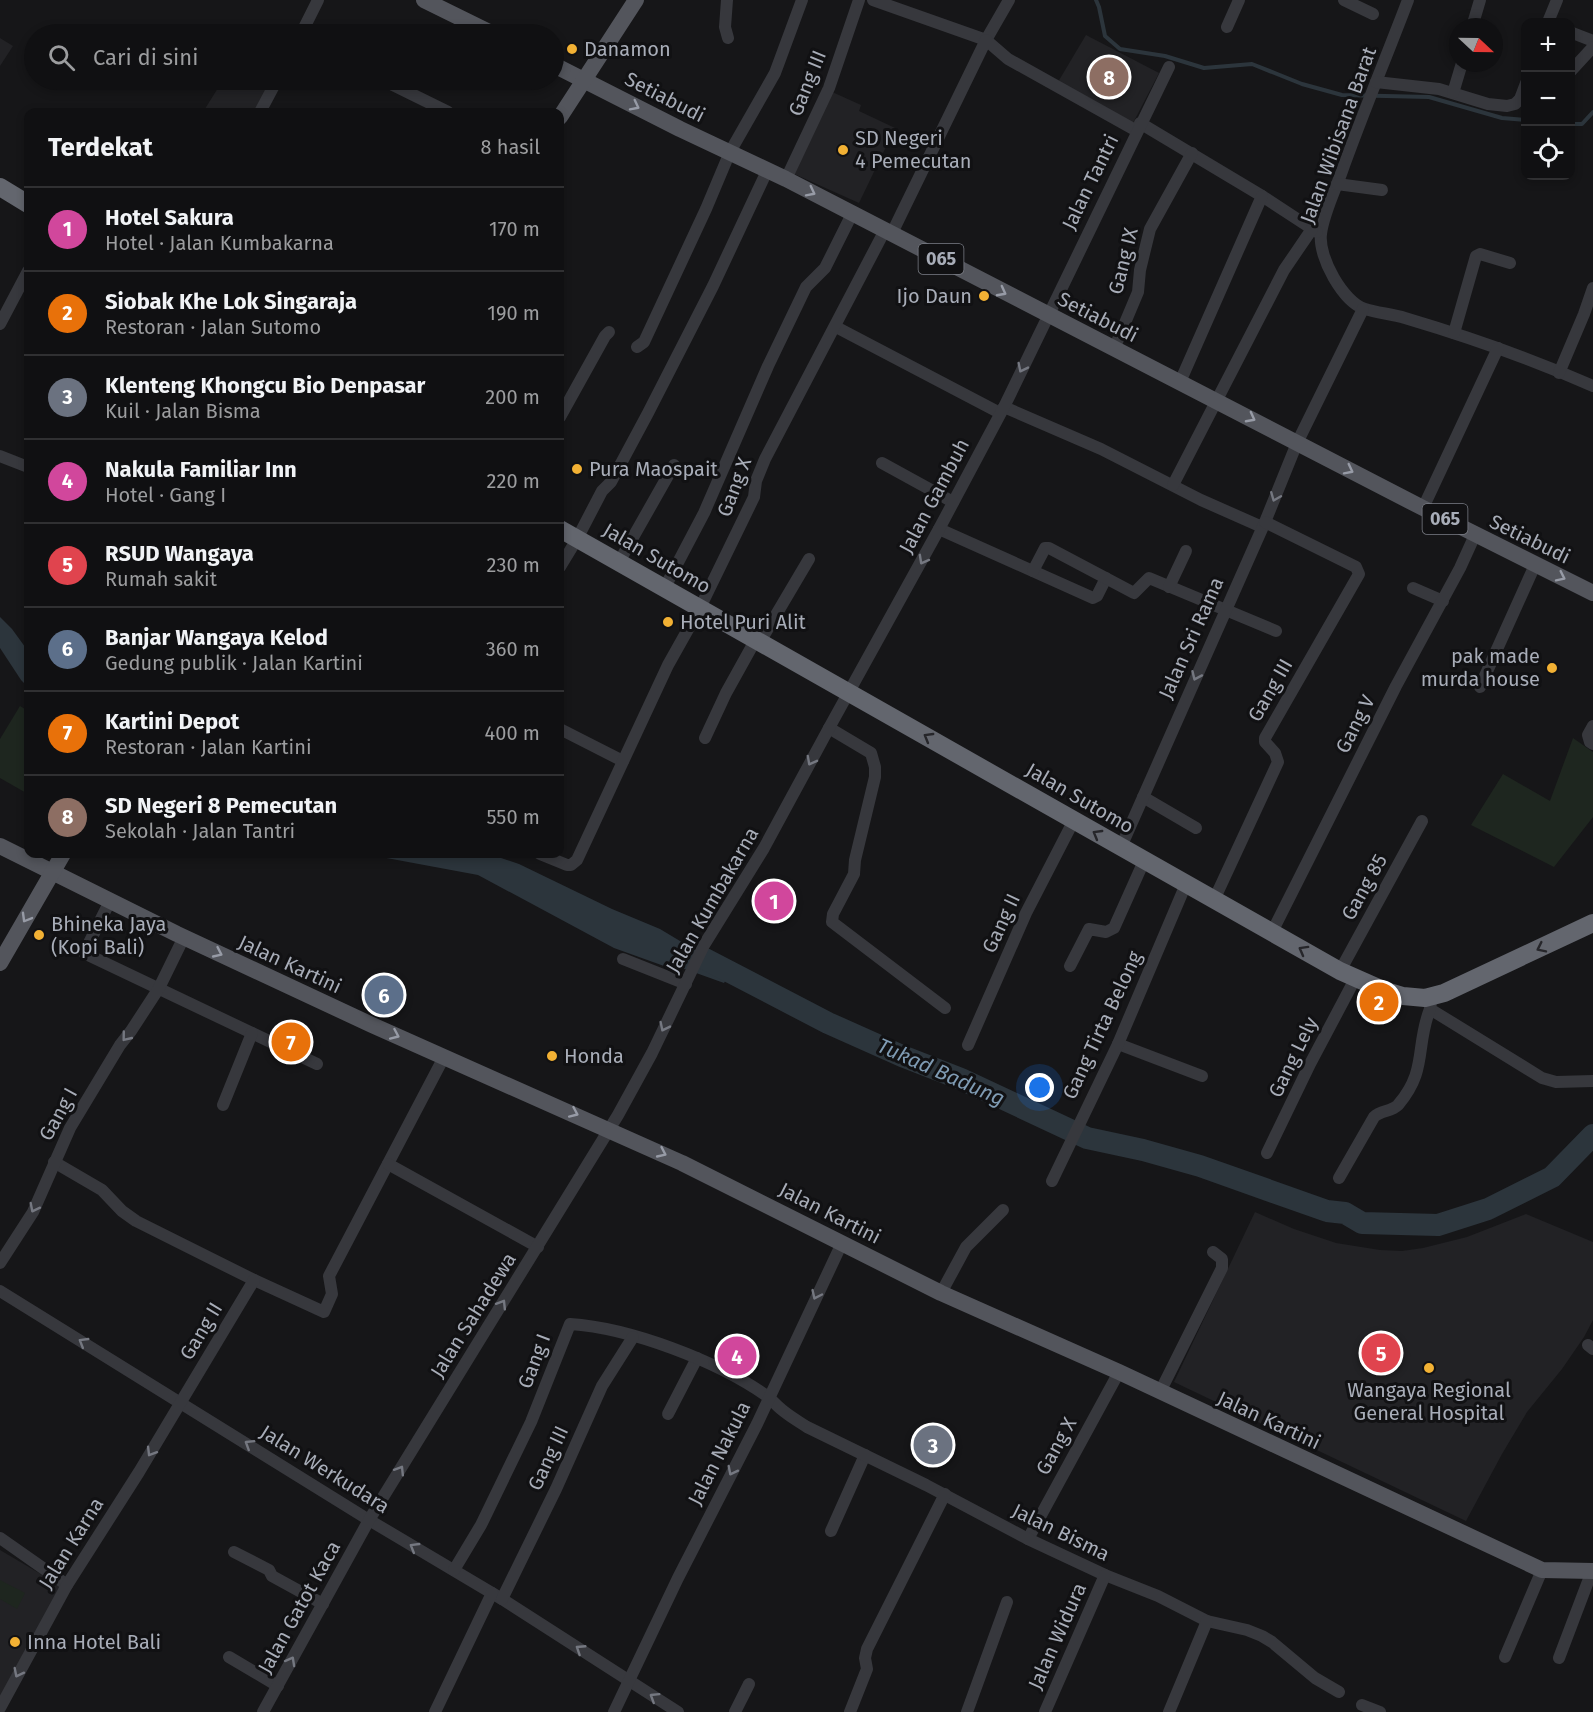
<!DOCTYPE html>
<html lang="id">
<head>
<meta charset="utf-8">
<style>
  body { margin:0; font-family:"Fira Sans",sans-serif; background:#19191b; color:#f1f3f6 }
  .controls { position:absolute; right:18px; top:18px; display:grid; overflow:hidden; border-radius:12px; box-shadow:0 3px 9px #0003 }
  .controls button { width:54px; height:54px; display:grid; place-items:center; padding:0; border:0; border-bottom:2px solid #303032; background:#101012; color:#f1f3f6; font:30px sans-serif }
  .compass { position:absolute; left:1449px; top:18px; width:54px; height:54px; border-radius:50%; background:#101012; box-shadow:0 3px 9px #0003; rotate:112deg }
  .you { position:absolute; left:1040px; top:1088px; width:21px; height:21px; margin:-15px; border:4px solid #fff; border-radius:50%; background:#1a73e8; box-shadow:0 0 0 9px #1a73e833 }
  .badge { display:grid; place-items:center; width:39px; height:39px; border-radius:50%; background:#d93025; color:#fff; font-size:20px; font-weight:700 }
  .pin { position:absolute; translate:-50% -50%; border:3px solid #fff; box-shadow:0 2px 6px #0006 }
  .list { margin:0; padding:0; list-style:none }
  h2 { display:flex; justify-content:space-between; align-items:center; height:78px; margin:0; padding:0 24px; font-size:26px }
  h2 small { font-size:20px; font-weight:400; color:#9c9d9f }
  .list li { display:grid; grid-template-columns:39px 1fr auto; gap:18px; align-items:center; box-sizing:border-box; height:84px; padding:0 24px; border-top:2px solid #303032 }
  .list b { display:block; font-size:22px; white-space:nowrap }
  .list p { margin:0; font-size:20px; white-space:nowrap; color:#9c9d9f }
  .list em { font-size:20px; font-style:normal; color:#9c9d9f }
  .icon { flex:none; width:33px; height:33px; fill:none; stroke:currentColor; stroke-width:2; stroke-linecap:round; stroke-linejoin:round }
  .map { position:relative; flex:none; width:1593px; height:1712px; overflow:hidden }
  .search { position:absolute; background:#101012; box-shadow:0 3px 9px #0003; left:24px; top:24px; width:540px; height:66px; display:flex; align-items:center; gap:15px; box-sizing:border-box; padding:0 21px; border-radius:33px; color:#9c9d9f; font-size:22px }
  .panel { position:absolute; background:#101012; box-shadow:0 3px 9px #0003; left:24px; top:108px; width:540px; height:750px; border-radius:12px }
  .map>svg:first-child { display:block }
  .built { fill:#222225 }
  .green { fill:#1e261f }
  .water { fill:#2c353c }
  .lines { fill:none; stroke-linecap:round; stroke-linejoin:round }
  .stream { stroke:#2c353c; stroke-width:4 }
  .river { stroke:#2c353c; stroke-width:22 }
  .minor { stroke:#37383d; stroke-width:12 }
  .major { stroke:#53555c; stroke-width:16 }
  .highway { stroke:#63666e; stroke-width:18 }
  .oneway { stroke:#979ba6 }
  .oneway2 { stroke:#757881 }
  .oneway3 { stroke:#26262a }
  .poi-dot { fill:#f2b134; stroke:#111113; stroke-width:2 }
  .labels { text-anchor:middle; stroke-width:6; stroke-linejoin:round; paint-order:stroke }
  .shield { fill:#111113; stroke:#7b7e86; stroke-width:1.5 }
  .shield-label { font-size:18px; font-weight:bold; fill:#a8adb8 }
  .poi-label { font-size:20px; fill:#a8adb8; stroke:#111113; text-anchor:start }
  .street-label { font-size:20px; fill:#a8adb8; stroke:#111113 }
  .water-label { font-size:21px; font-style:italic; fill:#7f9bb3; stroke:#111113 }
</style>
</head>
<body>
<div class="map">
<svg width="1593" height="1712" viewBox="0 0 1593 1712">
  <rect width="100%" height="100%" fill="#161618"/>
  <!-- built -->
  <g class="built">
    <polygon points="1086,35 1159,73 1133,123 1058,82"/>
    <polygon points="0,38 13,46 0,66"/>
    <polygon points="223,80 274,80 255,112 203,112"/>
    <polygon points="830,91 861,105 859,111 895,128 859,203 792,173"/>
    <polygon points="1255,1212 1294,1229 1336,1243 1380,1250 1402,1251 1423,1248 1467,1237 1526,1214 1593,1242 1593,1320 1584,1337 1562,1369 1527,1412 1502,1454 1466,1521 1174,1382"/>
    <polygon points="0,1550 61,1586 0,1697"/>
  </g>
  <!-- green -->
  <g class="green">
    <polygon points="20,706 28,711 28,794 0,778 0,739"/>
    <polygon points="1573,738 1593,752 1593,817 1554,867 1471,825 1503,774 1550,801"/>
    <polygon points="0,1580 25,1593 17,1609 0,1599"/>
  </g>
  <!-- water -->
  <g class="water">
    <polygon points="0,617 12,629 28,651 28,687 21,680 0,648"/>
    <polygon points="365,854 489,854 519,864 612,909 660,929 695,950 733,967 724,983 685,969 664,966 614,948 478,875"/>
  </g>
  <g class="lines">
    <!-- stream -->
    <g class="stream">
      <polyline points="1096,0 1099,7 1105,36 1120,49 1165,56 1204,68 1252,64 1302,84 1342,95 1429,97 1502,118 1526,120"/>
      <polyline points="1570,124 1582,124 1593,112"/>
    </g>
    <!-- river -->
    <polyline class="river" points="705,959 828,1023 902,1056 961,1079 1087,1138 1143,1150 1200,1166 1327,1211 1345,1213 1362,1223 1438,1225 1488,1209 1552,1177 1593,1135"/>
    <!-- minor -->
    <g class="minor">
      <polyline points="727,0 725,27 728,38"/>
      <polyline points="873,0 986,40 1009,0"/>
      <polyline points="1344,0 1373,14"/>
      <path d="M1408 0C1386 58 1362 115 1341 174 1334 192 1323 216 1321 234 1318 257 1343 302 1365 309 1378 313 1392 314 1405 318 1469 337 1532 359 1593 386"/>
      <polyline points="1548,22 1557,0"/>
      <polyline points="1227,27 1239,0"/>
      <polyline points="1472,27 1480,0"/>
      <polyline points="1570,32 1593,41"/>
      <polyline points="301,34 318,0"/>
      <polyline points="1570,72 1593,47"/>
      <polyline points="383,80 448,112"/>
      <polyline points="1376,82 1439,89 1488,104 1507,106 1515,104 1520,99 1526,83"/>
      <polyline points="1453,93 1462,63"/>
      <polyline points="260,112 277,80"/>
      <polyline points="1140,123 1262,196 1317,232"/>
      <polyline points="786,179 829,88 859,0"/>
      <polyline points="1337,184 1382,190"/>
      <polyline points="892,233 986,40 1008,59 1137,131"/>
      <polyline points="0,324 28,271"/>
      <polyline points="836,327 1000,413"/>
      <polyline points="1454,333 1476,256 1480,254 1510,263"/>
      <polyline points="637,347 644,342 706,209 730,152 775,73 802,0"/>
      <polyline points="1114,349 1138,292 1140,270 1150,229 1192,153"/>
      <polyline points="1559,373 1584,314 1593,288"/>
      <polyline points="1180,382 1262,196"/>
      <polyline points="1004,407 1101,449 1201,500 1262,527"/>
      <polyline points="560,417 605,336 609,332"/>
      <polyline points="0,456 28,467"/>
      <polyline points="882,463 953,502"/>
      <polyline points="1173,485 1284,270 1312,229"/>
      <polyline points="1423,508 1498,348"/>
      <polyline points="939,529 1093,598 1097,596 1106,578"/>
      <polyline points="619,562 674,465"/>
      <polyline points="560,567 577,539 602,491 611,482 648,413 713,286 767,171"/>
      <polyline points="1033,571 1045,548 1049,548 1134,593 1149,578 1276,631"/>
      <polyline points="1169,587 1186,551"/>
      <polyline points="1413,588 1443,601"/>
      <polyline points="664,589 704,513 768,366 806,287 825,268 852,214"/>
      <polyline points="760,642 809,559"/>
      <polyline points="1480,687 1535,565"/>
      <polyline points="1593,726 1588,735 1590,742 1593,744"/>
      <polyline points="829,728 871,753 875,767 875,777 855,860 854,874 833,914 832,922 945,1008"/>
      <polyline points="560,729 623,761"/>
      <polyline points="705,738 726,693 756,639"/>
      <polyline points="1143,797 1196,828"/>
      <polyline points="1121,847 1265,522 1297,443 1363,309"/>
      <polyline points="540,854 567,865 571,865 577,860 668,665 700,608 754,497 756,481 765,459 885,230"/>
      <polyline points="1214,900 1278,762 1275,753 1265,742 1265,738 1359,574 1356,567 1265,522"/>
      <polyline points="110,901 84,953 317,1064"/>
      <polyline points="1272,932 1396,686 1460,568 1475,535"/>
      <polyline points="623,959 686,984"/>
      <polyline points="1070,966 1089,929 1106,932 1114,928 1144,861"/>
      <polyline points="1340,971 1422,821"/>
      <polyline points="1431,1002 1430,1009 1542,1078 1556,1082 1593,1081"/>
      <polyline points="1118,1044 1202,1076"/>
      <polyline points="968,1045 1026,913 1074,820"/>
      <polyline points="223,1105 252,1033"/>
      <polyline points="1267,1153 1310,1064 1355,979"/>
      <polyline points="54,1162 102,1190 122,1211 136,1221 254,1280 324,1312 332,1294 329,1276 444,1057"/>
      <polyline points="388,1164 538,1247"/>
      <path d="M1339 1178 1374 1117C1381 1110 1391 1112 1398 1105 1428 1070 1415 1047 1430 1009"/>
      <polyline points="1052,1181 1118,1044 1186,884"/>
      <polyline points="0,1263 33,1212 70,1128 120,1045 131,1031 159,988 184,937"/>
      <polyline points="0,1291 369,1520 502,1599 678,1712"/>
      <polyline points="941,1293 966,1247 1003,1210"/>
      <polyline points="1588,1345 1593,1349"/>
      <polyline points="1160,1392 1222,1268 1222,1259 1213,1252"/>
      <polyline points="668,1414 697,1358"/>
      <polyline points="831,1531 865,1455"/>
      <polyline points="0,1538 67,1585"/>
      <polyline points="1028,1539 1119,1372"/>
      <polyline points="234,1552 269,1570 272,1576 323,1604"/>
      <path d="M454 1570 481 1525 531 1422 570 1324C631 1328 717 1361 767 1396 772 1400 776 1405 781 1409 789 1416 798 1421 807 1427L926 1485 1028 1539 1105 1575 1158 1596 1207 1621 1247 1630 1262 1636 1272 1642 1315 1678 1339 1692"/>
      <polyline points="502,1599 556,1489 602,1386 633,1337"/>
      <polyline points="229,1657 278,1686"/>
      <polyline points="1505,1657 1542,1570"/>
      <polyline points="1559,1658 1592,1571"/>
      <polyline points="1362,1705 1380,1712"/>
      <polyline points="0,1708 67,1585 139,1472 254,1280"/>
      <polyline points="263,1712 369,1520 618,1115 652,1053 704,945 764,848 829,728 939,529 1004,407 1169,67"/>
      <polyline points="435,1712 492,1593"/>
      <polyline points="614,1712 678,1578 757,1424 842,1243"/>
      <polyline points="735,1712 749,1684"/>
      <polyline points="850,1712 867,1669 865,1658 867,1649 945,1494"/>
      <polyline points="967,1712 1007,1602"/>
      <polyline points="1045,1712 1105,1575"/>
      <polyline points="1169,1712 1207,1621"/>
    </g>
    <!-- major -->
    <g class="major">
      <polyline points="424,0 493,34"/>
      <polyline points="554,65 680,129 786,179 1423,508 1593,593"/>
      <polyline points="560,117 636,0"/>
      <polyline points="0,846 177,934 372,1025 682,1163 941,1293 1119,1372 1542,1570 1593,1571"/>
      <polyline points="0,963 63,854"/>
    </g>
    <!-- highway -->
    <g class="highway">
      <polyline points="0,187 28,204"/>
      <polyline points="560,529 1340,971 1383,990 1403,996 1425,998 1444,993 1593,923"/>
    </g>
  </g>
  <!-- one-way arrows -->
  <defs><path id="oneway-chevron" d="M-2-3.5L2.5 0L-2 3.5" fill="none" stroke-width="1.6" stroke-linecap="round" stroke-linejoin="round" transform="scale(1.5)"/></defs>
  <g class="oneway">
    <use href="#oneway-chevron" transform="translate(635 106) rotate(27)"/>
    <use href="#oneway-chevron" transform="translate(811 192) rotate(27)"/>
    <use href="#oneway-chevron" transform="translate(1002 292) rotate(28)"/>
    <use href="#oneway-chevron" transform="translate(1251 418) rotate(28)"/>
    <use href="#oneway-chevron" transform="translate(1349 470) rotate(27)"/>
    <use href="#oneway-chevron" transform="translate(1561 577) rotate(26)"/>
    <use href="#oneway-chevron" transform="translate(26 918) rotate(120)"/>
    <use href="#oneway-chevron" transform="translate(218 953) rotate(25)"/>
    <use href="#oneway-chevron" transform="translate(395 1035) rotate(24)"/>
    <use href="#oneway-chevron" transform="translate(574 1113) rotate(24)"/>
    <use href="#oneway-chevron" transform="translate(662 1153) rotate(25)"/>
  </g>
  <g class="oneway2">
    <use href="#oneway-chevron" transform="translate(1022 368) rotate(116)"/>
    <use href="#oneway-chevron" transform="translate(1275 497) rotate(112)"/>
    <use href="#oneway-chevron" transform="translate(923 560) rotate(119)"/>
    <use href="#oneway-chevron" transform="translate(1196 676) rotate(114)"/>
    <use href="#oneway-chevron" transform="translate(811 761) rotate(118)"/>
    <use href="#oneway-chevron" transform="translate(664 1027) rotate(116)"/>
    <use href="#oneway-chevron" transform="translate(126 1037) rotate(129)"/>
    <use href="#oneway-chevron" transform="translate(34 1208) rotate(117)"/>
    <use href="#oneway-chevron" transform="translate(816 1295) rotate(115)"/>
    <use href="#oneway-chevron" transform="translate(502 1304) rotate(-58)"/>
    <use href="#oneway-chevron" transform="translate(83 1342) rotate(-149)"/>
    <use href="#oneway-chevron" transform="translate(249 1444) rotate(-148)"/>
    <use href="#oneway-chevron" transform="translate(151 1452) rotate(121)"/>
    <use href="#oneway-chevron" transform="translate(400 1470) rotate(-58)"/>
    <use href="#oneway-chevron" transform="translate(732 1471) rotate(117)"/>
    <use href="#oneway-chevron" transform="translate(414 1547) rotate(-149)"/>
    <use href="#oneway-chevron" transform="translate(580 1649) rotate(-147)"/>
    <use href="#oneway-chevron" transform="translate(291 1661) rotate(-61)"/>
    <use href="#oneway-chevron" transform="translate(18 1673) rotate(117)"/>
    <use href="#oneway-chevron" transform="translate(654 1697) rotate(-148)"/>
  </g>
  <g class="oneway3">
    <use href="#oneway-chevron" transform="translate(928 737) rotate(-150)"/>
    <use href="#oneway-chevron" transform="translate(1097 834) rotate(-150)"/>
    <use href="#oneway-chevron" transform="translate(1541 948) rotate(154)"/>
    <use href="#oneway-chevron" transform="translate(1303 950) rotate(-151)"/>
  </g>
  <!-- markers -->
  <g class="poi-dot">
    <circle cx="572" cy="49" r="6"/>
    <circle cx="843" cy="150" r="6"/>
    <circle cx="984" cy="296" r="6"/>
    <circle cx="577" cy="469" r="6"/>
    <circle cx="668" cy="622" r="6"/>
    <circle cx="1552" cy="668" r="6"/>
    <circle cx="39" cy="935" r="6"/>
    <circle cx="552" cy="1056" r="6"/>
    <circle cx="1429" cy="1368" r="6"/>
    <circle cx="15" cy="1642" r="6"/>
  </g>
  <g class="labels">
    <!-- shield labels -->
    <g class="shield">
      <rect x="918.5" y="244" width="45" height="30" rx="4.5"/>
      <rect x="1422.5" y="504" width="45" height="30" rx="4.5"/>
    </g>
    <g class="shield-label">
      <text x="941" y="265">065</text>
      <text x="1445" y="525">065</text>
    </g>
    <!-- poi labels -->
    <g class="poi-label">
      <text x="584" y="56">Danamon</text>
      <text x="855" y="145">SD Negeri<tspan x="855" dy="23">4 Pemecutan</tspan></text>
      <text x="972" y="303" text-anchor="end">Ijo Daun</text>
      <text x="589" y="476">Pura Maospait</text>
      <text x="680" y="629">Hotel Puri Alit</text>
      <text x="1540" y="663" text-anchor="end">pak made<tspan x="1540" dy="23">murda house</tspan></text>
      <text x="51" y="931">Bhineka Jaya<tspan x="51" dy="23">(Kopi Bali)</tspan></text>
      <text x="564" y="1063">Honda</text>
      <text x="1429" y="1397" text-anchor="middle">Wangaya Regional<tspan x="1429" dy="23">General Hospital</tspan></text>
      <text x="27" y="1649">Inna Hotel Bali</text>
    </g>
    <!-- street labels -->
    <g class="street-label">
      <text transform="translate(807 83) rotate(-68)" y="7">Gang III</text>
      <text transform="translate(665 97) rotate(27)" y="7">Setiabudi</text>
      <text transform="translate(1338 135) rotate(-70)" y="7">Jalan Wibisana Barat</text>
      <text transform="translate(1090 182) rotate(-64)" y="7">Jalan Tantri</text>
      <text transform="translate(1123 261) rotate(-76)" y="7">Gang IX</text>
      <text transform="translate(1098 317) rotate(27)" y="7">Setiabudi</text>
      <text transform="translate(734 487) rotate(-69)" y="7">Gang X</text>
      <text transform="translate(934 496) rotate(-62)" y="7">Jalan Gambuh</text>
      <text transform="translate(1530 539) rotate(26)" y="7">Setiabudi</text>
      <text transform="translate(657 558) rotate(30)" y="7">Jalan Sutomo</text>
      <text transform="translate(1191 638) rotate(-66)" y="7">Jalan Sri Rama</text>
      <text transform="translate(1270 690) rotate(-60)" y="7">Gang III</text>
      <text transform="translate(1355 724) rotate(-63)" y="7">Gang V</text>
      <text transform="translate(1080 798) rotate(30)" y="7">Jalan Sutomo</text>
      <text transform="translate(1364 887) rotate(-61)" y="7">Gang 85</text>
      <text transform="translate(712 900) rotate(-60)" y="7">Jalan Kumbakarna</text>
      <text transform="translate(1001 923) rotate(-65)" y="7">Gang II</text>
      <text transform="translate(290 964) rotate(25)" y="7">Jalan Kartini</text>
      <text transform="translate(1102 1025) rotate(-65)" y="7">Gang Tirta Belong</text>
      <text transform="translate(1293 1057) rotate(-64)" y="7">Gang Lely</text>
      <text transform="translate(58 1114) rotate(-61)" y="7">Gang I</text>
      <text transform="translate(830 1213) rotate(27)" y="7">Jalan Kartini</text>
      <text transform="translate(473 1315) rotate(-58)" y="7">Jalan Sahadewa</text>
      <text transform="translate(201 1331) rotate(-59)" y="7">Gang II</text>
      <text transform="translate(534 1361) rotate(-69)" y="7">Gang I</text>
      <text transform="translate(1269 1420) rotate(25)" y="7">Jalan Kartini</text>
      <text transform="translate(1056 1446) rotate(-61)" y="7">Gang X</text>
      <text transform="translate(719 1453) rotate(-63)" y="7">Jalan Nakula</text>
      <text transform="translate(548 1458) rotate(-65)" y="7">Gang III</text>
      <text transform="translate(325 1469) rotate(32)" y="7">Jalan Werkudara</text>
      <text transform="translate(1061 1532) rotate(26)" y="7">Jalan Bisma</text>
      <text transform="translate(71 1543) rotate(-58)" y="7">Jalan Karna</text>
      <text transform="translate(299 1607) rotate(-61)" y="7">Jalan Gatot Kaca</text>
      <text transform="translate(1057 1636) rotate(-66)" y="7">Jalan Widura</text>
    </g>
    <!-- water labels -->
    <g class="water-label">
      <text transform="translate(941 1072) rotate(24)" y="7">Tukad Badung</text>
    </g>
  </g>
</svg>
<div class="controls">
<button>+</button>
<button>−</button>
<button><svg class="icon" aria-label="locate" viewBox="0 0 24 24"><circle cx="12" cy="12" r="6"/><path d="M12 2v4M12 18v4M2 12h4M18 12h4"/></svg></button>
</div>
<svg class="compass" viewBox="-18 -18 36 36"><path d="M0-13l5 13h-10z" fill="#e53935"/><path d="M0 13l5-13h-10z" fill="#9c9d9f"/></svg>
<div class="you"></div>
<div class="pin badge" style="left:774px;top:901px;background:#d1479c">1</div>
<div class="pin badge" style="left:1379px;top:1002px;background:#e8710a">2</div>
<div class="pin badge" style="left:933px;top:1445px;background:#6b7280">3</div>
<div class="pin badge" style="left:737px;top:1356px;background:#d1479c">4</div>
<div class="pin badge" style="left:1381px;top:1353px;background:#e0444e">5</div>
<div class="pin badge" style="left:384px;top:995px;background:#5c6f8a">6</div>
<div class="pin badge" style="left:291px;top:1042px;background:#e8710a">7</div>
<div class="pin badge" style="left:1109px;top:77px;background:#8d6e63">8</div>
<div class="search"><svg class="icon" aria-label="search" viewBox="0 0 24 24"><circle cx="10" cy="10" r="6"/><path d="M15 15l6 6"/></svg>Cari di sini</div>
<section class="panel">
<h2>Terdekat<small>8 hasil</small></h2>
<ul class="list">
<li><span class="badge" style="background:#d1479c">1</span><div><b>Hotel Sakura</b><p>Hotel · Jalan Kumbakarna</p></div><em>170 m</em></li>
<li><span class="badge" style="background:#e8710a">2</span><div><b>Siobak Khe Lok Singaraja</b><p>Restoran · Jalan Sutomo</p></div><em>190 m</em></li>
<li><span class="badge" style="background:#6b7280">3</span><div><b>Klenteng Khongcu Bio Denpasar</b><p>Kuil · Jalan Bisma</p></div><em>200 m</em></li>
<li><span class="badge" style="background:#d1479c">4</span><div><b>Nakula Familiar Inn</b><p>Hotel · Gang I</p></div><em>220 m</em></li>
<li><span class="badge" style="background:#e0444e">5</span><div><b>RSUD Wangaya</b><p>Rumah sakit</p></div><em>230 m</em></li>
<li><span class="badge" style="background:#5c6f8a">6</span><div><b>Banjar Wangaya Kelod</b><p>Gedung publik · Jalan Kartini</p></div><em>360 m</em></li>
<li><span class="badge" style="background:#e8710a">7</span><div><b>Kartini Depot</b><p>Restoran · Jalan Kartini</p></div><em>400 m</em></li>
<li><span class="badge" style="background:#8d6e63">8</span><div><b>SD Negeri 8 Pemecutan</b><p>Sekolah · Jalan Tantri</p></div><em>550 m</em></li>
</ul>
</section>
</div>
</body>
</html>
